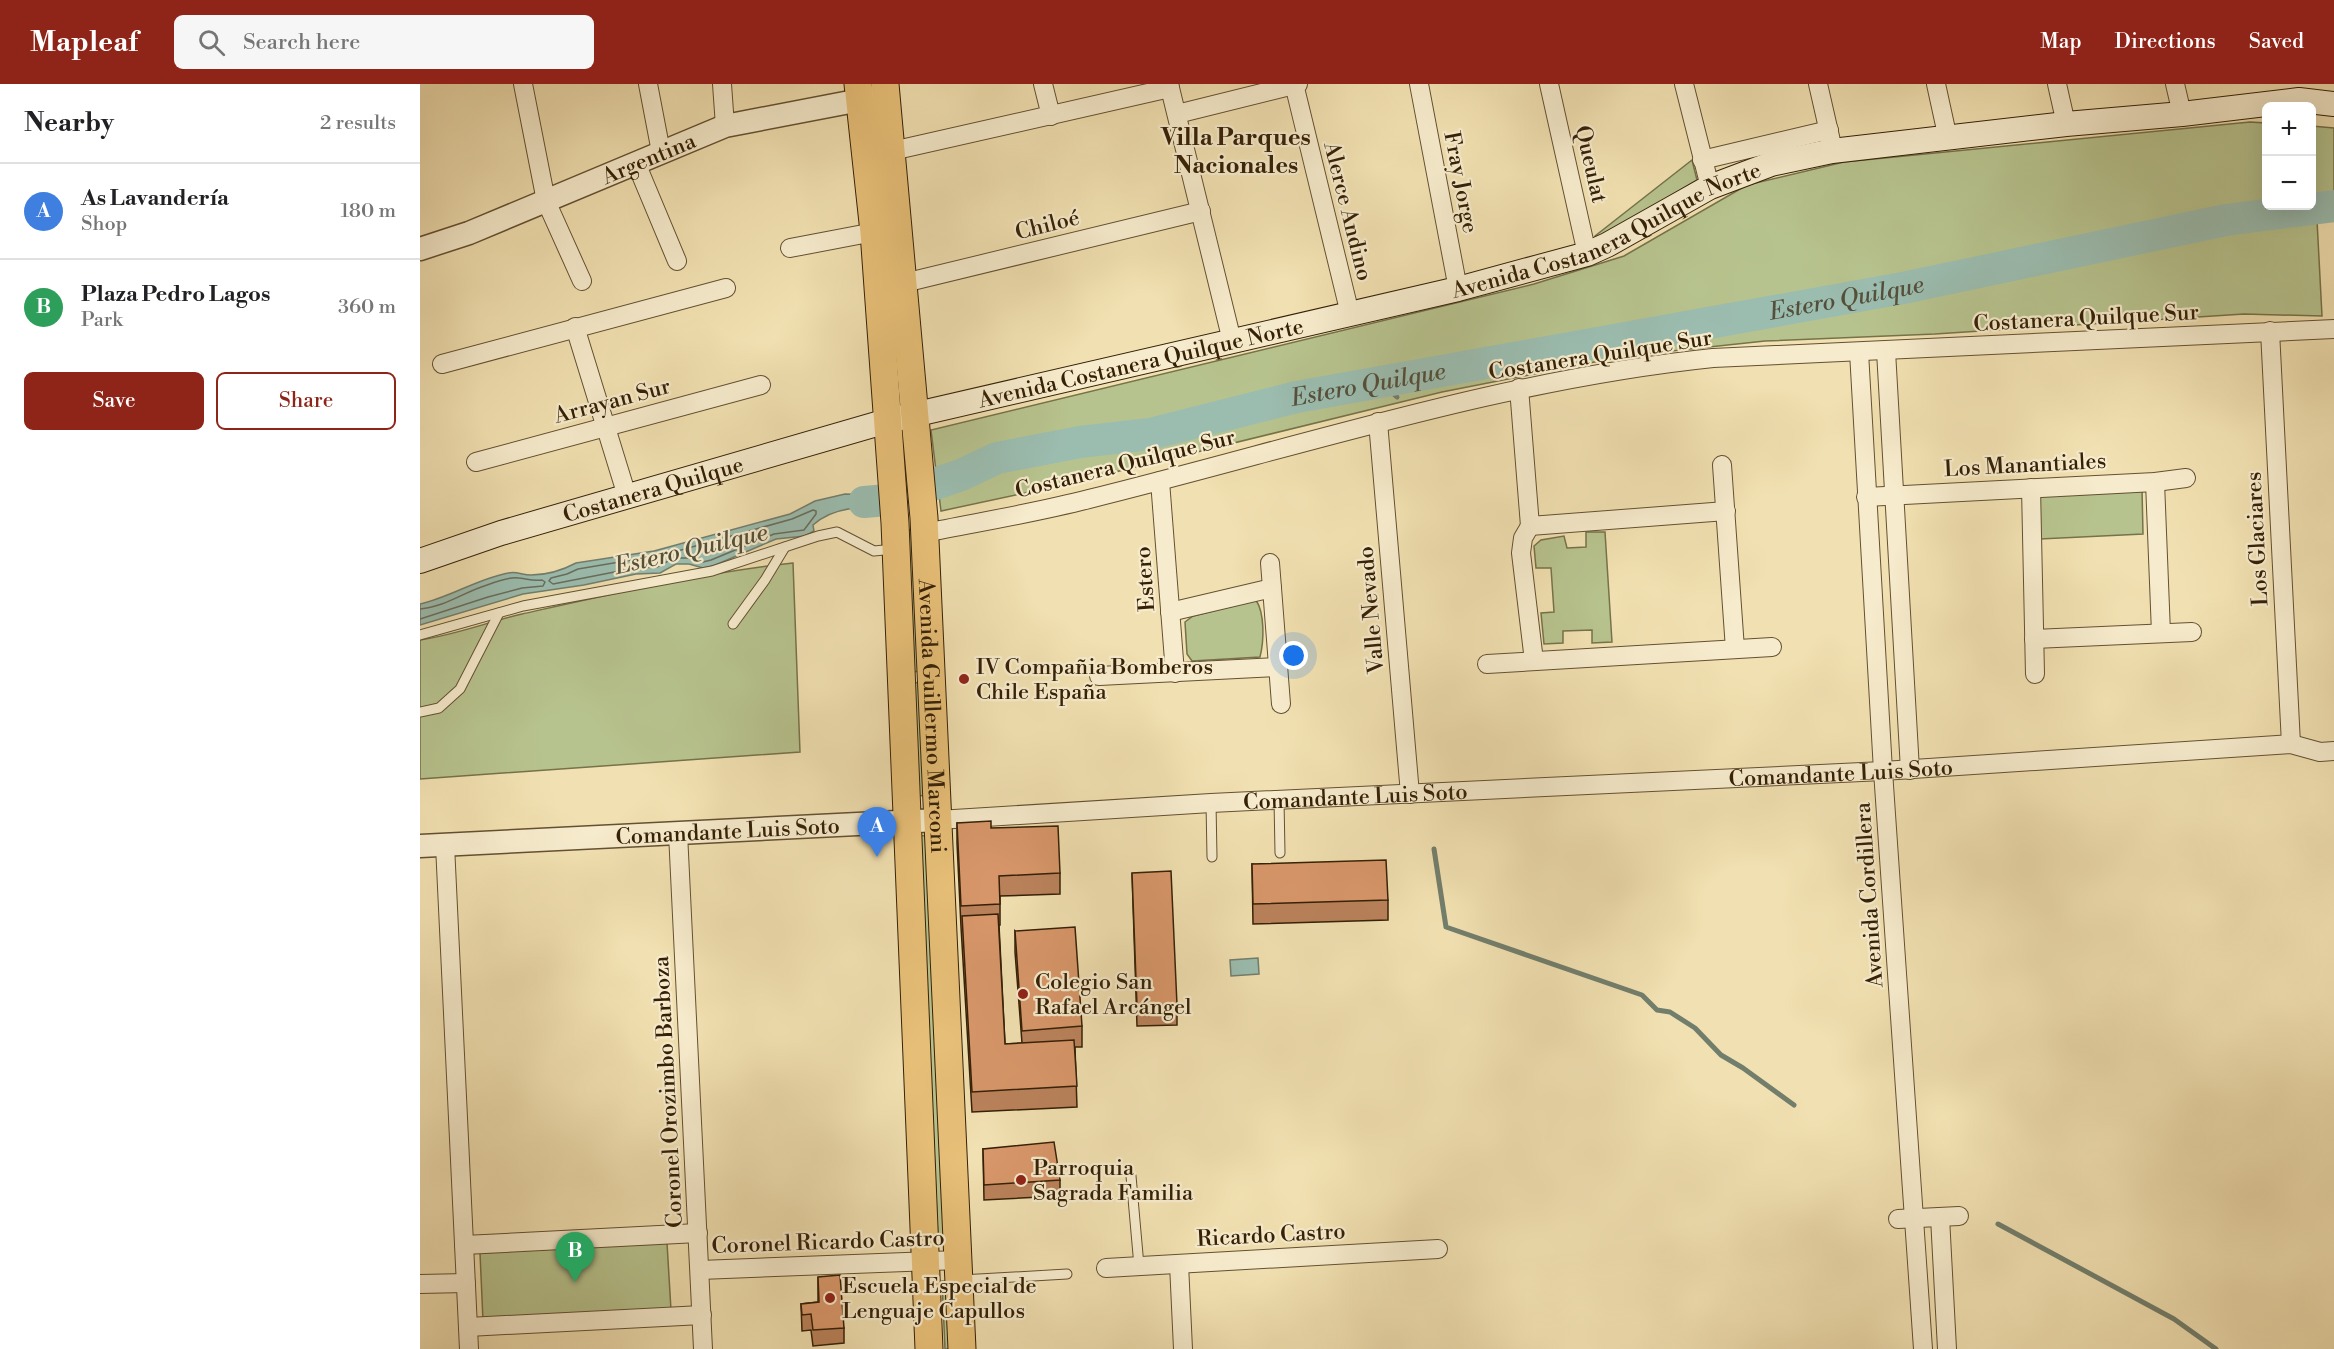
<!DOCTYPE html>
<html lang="en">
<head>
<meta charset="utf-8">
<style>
  body { margin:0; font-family:"Libre Bodoni",serif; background:#f6f6f6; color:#202124 }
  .controls { position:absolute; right:18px; top:18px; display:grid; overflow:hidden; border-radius:9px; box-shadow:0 6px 24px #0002 }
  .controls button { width:54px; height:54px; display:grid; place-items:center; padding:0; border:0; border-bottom:2px solid #e0e0e0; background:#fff; color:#202124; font:30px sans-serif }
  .you { position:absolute; left:874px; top:572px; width:21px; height:21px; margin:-15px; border:4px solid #fff; border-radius:50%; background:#1a73e8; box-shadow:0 0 0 9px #1a73e833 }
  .badge { display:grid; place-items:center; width:39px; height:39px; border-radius:50%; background:#8f2418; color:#fff; font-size:20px; font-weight:700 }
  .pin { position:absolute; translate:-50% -50px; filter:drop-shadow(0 2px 3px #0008) }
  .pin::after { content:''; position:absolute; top:32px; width:21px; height:18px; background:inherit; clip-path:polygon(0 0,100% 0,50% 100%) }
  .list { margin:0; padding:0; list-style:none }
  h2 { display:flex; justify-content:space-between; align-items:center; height:78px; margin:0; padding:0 24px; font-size:26px }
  h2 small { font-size:20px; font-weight:400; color:#757577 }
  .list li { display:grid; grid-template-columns:39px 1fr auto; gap:18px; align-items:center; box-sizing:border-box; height:96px; padding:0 24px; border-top:2px solid #e0e0e0 }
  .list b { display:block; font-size:22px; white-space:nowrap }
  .list p { margin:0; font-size:20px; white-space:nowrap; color:#757577 }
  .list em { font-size:20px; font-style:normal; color:#757577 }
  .actions { display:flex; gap:12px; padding:18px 24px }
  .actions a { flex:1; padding:14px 0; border:2px solid #8f2418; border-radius:9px; text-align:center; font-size:21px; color:#8f2418 }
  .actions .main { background:#8f2418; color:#fff }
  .icon { flex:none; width:33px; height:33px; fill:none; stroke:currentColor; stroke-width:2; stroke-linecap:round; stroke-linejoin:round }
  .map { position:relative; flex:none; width:1914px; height:1265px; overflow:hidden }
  header { display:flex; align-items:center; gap:36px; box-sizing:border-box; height:84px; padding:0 30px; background:#8f2418; color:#fff }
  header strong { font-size:28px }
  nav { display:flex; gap:33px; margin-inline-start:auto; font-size:21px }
  .search { width:420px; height:54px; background:#f6f6f6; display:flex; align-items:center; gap:15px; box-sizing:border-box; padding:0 21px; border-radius:9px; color:#757577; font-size:22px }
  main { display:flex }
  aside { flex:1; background:#fff }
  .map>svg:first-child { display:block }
  .green { fill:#b7c38e; stroke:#76724a; stroke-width:1.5 }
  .water { fill:#9bbdb0; stroke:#727e6c; stroke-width:1.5 }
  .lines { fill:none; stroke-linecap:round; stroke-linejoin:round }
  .shore { stroke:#686e5c; stroke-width:1.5 }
  .stream { stroke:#727e6c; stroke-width:5 }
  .river { stroke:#9bbdb0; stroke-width:32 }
  .service-casing { stroke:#645032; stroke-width:11 }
  .minor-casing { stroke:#645032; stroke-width:20 }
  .tertiary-casing { stroke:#645032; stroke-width:25 }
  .secondary-casing { stroke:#352007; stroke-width:26 }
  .primary-casing { stroke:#352007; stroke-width:29 }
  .service { stroke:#f6ebcc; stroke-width:9 }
  .minor { stroke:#f6ebcc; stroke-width:18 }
  .tertiary { stroke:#f6ebcc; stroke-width:22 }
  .secondary { stroke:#f6ebcc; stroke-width:24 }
  .primary { stroke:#e8c078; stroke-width:27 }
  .wall { fill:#ba825b; stroke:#352007; stroke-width:1.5 }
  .building { fill:#d8976a; stroke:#352007; stroke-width:1.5 }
  .poi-dot { fill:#8f2418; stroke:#f6ebcc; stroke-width:2 }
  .labels { text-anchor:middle; stroke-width:4.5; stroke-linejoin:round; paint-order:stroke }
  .street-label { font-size:22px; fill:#352007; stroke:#f6ebcc }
  .poi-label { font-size:22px; fill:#352007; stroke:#f6ebcc; text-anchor:start }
  .neighbourhood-label { font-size:24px; font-weight:bold; fill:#352007; stroke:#f6ebcc }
  .water-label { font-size:24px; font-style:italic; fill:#544f3a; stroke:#f6ebcc }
</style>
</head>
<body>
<header>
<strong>Mapleaf</strong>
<div class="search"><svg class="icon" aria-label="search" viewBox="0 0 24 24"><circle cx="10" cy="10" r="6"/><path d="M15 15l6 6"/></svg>Search here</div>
<nav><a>Map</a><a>Directions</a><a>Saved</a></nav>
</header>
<main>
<aside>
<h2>Nearby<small>2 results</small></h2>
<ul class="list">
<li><span class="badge" style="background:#3f7fe0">A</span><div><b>As Lavandería</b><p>Shop</p></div><em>180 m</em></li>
<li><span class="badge" style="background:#2e9e5b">B</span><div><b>Plaza Pedro Lagos</b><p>Park</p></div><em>360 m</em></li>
</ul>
<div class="actions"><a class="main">Save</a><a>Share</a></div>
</aside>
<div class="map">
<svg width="1914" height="1265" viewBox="0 0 1914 1265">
  <rect width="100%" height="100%" fill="#f1e0b1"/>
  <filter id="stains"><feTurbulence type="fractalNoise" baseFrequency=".00333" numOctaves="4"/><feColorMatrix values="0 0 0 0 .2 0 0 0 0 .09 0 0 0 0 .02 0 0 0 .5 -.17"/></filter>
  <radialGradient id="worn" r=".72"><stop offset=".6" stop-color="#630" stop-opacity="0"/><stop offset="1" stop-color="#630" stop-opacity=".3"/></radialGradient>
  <!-- green -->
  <g class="green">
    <polygon points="1830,38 1846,39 1846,122 1892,122 1892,42 1914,44 1914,116 1896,117 1902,232 1824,230 1515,250 1345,257 1205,272 1022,308 638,402 521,427 511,346 1114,200 1204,172 1327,101 1424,78"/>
    <polygon points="1272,76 1277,96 1176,157 1175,152"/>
    <polygon points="1722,405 1723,450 1620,455 1618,409"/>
    <polygon points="495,443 503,587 491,588 485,448"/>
    <polygon points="1166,448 1185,448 1192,558 1172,559 1172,546 1143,547 1143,559 1124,560 1121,529 1134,528 1131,484 1116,484 1114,462 1121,456 1144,452 1147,464 1166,463"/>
    <path d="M373 479 380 668 0 695V556C35 551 68 538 102 530 191 510 282 489 373 479Z"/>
    <path d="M836 516C845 530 844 557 840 573L772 577 767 570 765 538 773 532Z"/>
    <polygon points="503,598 508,711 498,712 493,599"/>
    <polygon points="511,751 529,1157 518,1157 500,752"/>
    <polygon points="247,1159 251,1226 63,1237 60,1169"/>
    <polygon points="532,1196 535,1265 525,1265 522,1197"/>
  </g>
  <!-- water -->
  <g class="water">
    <path d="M467 404V430C444 419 412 424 393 441L394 447 385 452 356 455 293 482 283 484 269 480H256L240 489 216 490 164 501 103 510 0 541V520C31 513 57 495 88 489 97 487 102 491 111 491 126 491 143 486 156 479L234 467 370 430 395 417 425 410 456 411Z"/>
    <polygon points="838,874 839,890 811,892 810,876"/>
  </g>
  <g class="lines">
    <!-- shore -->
    <g class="shore">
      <polygon points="393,426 396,427 396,430 384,446 354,450 291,476 283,478 270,474 254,474 237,483 215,484 133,500 129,497 131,494 147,490 158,485 247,470 372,435"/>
      <path d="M0 525C25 523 44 508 67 501 75 498 90 492 99 494 109 495 110 497 122 496L125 498 123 502 102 504 68 513 0 535"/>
    </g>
    <!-- stream -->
    <g class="stream">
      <polyline points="960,298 977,313"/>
      <polyline points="1014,765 1026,843 1222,911 1237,926 1250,928 1275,944 1301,971 1323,984 1374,1021"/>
      <polyline points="1578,1140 1754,1235 1796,1265"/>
    </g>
    <!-- river -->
    <path class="river" id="s1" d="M444 418 468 416 541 391 577 374 660 358 730 350 877 313 1483 204 1806 136 1914 122"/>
    <defs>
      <g id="service">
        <polyline points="313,540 345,496 365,463"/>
        <polyline points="0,551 103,522 292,487 398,452 417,448 454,467 474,465"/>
        <polyline points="0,628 19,624 40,605 79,529"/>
        <polyline points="859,716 860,769"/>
        <polyline points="791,719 792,773"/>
        <polyline points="711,1092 719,1182"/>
        <polyline points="541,1196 647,1190"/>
      </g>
      <g id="minor">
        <polyline points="103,0 126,117 162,197"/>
        <polyline points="228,0 241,68"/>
        <polyline points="302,0 305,42"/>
        <polyline points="623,0 631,32"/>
        <polyline points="749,0 812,257"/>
        <polyline points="874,0 930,230"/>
        <polyline points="999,0 1038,205"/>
        <polyline points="1129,0 1167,170"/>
        <polyline points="1264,0 1290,103"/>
        <polyline points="1398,0 1411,57"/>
        <polyline points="1516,0 1528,55"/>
        <polyline points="1637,0 1646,40"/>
        <polyline points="1755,0 1762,30"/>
        <polyline points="757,30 878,0"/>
        <polyline points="472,67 750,4"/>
        <polyline points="1282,76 1409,46"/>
        <polyline points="216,79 257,177"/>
        <polyline points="370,164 454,148"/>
        <polyline points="484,199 781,127"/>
        <polyline points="155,243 207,412"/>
        <polyline points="1850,247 1871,660"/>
        <polyline points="1466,267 1490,686"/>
        <polyline points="1439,268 1463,687 1503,1265"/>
        <polyline points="22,280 306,204"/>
        <polyline points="1099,304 1110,442 1306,427"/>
        <polyline points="958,338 990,710"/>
        <polyline points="56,378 341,301"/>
        <polyline points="1302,381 1315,565"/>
        <polyline points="740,397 755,589"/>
        <polyline points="1735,398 1741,549"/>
        <polyline points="1611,404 1615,590"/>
        <polyline points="1446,413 1735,398 1766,394"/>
        <polyline points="1110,442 1103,454 1101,469 1114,577"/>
        <path d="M505 449C559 438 615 429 669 415 876 364 1080 296 1293 274L1914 245"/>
        <polyline points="850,479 852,504"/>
        <polyline points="750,528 852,504 861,620"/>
        <polyline points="1614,555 1772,548"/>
        <polyline points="1067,580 1352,563"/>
        <polyline points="679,592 858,583"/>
        <path id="s2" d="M518 736 791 719 1463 687 1871 660 1900 668 1914 667"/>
        <polyline points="258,749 283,1265"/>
        <polyline points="25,761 49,1265"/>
        <polyline points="1520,1133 1527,1265"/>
        <polyline points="1478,1135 1539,1132"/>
        <polyline points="44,1161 278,1149"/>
        <polyline points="759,1180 763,1265"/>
        <polyline points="686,1184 1018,1165"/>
        <polyline points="280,1186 538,1176"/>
        <polyline points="0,1200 46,1199"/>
        <polyline points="48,1243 282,1231"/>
      </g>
      <g id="tertiary">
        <path id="s3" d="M0 165 49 149 305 42 456 13"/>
        <path id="s4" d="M0 762 518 736"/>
      </g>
      <g id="secondary">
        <path id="s5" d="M0 477 81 449 467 337 1038 205 1167 170 1187 161 1290 103 1351 80 1412 67 1646 40 1762 30 1879 16 1914 20"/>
      </g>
      <g id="primary">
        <polyline points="438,0 454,148 475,439 509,1265"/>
        <path id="s6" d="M465 0 504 434 542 1265"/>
      </g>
    </defs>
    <!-- service casing -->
    <use href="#service" class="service-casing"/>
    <!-- minor casing -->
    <use href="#minor" class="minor-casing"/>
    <!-- tertiary casing -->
    <use href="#tertiary" class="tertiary-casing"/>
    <!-- secondary casing -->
    <use href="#secondary" class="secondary-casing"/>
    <!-- primary casing -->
    <use href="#primary" class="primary-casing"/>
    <!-- service -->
    <use href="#service" class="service"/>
    <!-- minor -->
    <use href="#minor" class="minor"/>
    <!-- tertiary -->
    <use href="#tertiary" class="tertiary"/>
    <!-- secondary -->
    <use href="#secondary" class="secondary"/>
    <!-- primary -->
    <use href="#primary" class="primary"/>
  </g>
  <!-- wall -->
  <g class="wall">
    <polygon points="537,739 571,744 640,789 640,810 580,812 580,841 579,841 585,960 602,959 595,868 595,847 662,942 662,963 655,963 657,1023 552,1028 541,843 537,759"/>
    <polygon points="832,780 968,816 968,836 833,840"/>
    <polygon points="712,789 757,921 757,941 717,942"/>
    <polygon points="563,1065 640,1096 640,1112 564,1116"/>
    <polygon points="398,1193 424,1244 424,1259 393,1262 391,1246 382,1247 381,1220 398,1218"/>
  </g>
  <!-- building -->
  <g class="building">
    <polygon points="571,737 571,744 638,742 640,789 579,792 580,820 541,822 537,739"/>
    <polygon points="966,776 968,816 833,820 832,780"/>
    <polygon points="751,787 757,921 717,922 712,789"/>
    <polygon points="578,830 585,960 654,956 657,1002 552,1008 542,832"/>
    <polygon points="655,843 662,942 602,947 595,847"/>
    <polygon points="634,1058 640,1096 564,1101 563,1065"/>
    <polygon points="420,1191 424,1244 393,1246 391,1230 382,1231 381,1220 399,1218 398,1193"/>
  </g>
  <!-- markers -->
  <g class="poi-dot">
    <circle cx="544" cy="595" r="6"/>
    <circle cx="603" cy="910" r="6"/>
    <circle cx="601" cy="1096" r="6"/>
    <circle cx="410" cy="1214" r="6"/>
  </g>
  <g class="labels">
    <!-- street labels -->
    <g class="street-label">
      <text dy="8" stroke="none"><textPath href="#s3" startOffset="246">Argentina</textPath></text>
      <text transform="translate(1172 80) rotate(77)" y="8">Queulat</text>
      <text transform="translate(1042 98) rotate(79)" y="8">Fray Jorge</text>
      <text transform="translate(929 127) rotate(76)" y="8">Alerce Andino</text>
      <text transform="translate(627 140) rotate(-14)" y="8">Chiloé</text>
      <text dy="8" stroke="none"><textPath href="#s5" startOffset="1234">Avenida Costanera Quilque Norte</textPath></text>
      <text transform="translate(1666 233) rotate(-3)" y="8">Costanera Quilque Sur</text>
      <text transform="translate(1180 270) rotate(-9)" y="8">Costanera Quilque Sur</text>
      <text dy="8" stroke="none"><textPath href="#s5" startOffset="748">Avenida Costanera Quilque Norte</textPath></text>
      <text transform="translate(192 316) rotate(-15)" y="8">Arrayan Sur</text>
      <text transform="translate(705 379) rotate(-14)" y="8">Costanera Quilque Sur</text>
      <text transform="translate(1605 380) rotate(-3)" y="8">Los Manantiales</text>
      <text dy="8" stroke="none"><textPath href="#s5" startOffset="244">Costanera Quilque</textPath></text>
      <text transform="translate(1836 455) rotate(-93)" y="8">Los Glaciares</text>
      <text transform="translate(724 495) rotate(-94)" y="8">Estero</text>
      <text transform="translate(950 526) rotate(-95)" y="8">Valle Nevado</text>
      <text dy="8" stroke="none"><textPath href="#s6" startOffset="634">Avenida Guillermo Marconi</textPath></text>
      <text dy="8" stroke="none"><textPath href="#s2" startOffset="904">Comandante Luis Soto</textPath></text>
      <text dy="8" stroke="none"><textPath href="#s2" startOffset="418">Comandante Luis Soto</textPath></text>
      <text dy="8" stroke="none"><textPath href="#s4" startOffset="308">Comandante Luis Soto</textPath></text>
      <text transform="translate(1448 811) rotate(-94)" y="8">Avenida Cordillera</text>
      <text transform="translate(247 1008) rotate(-93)" y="8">Coronel Orozimbo Barboza</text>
      <text transform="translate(851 1150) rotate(-3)" y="8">Ricardo Castro</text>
      <text transform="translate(408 1157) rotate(-2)" y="8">Coronel Ricardo Castro</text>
    </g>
    <!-- poi labels -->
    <g class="poi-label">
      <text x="556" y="590">IV Compañia Bomberos<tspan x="556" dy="25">Chile España</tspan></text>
      <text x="615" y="905">Colegio San<tspan x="615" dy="25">Rafael Arcángel</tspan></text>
      <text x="613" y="1091">Parroquia<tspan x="613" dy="25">Sagrada Familia</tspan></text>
      <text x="422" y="1209">Escuela Especial de<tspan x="422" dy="25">Lenguaje Capullos</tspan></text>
    </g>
    <!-- neighbourhood labels -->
    <g class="neighbourhood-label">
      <text x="816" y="61">Villa Parques<tspan x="816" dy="28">Nacionales</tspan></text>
    </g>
    <!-- water labels -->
    <g class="water-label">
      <text dy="8" stroke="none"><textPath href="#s1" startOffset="1006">Estero Quilque</textPath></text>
      <text dy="8" stroke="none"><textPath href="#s1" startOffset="520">Estero Quilque</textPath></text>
      <text transform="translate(271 465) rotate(-13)" y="8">Estero Quilque</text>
    </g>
  </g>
  <rect width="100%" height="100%" filter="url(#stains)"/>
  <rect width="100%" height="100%" fill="url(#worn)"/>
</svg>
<div class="controls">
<button>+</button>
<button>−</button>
</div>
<div class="you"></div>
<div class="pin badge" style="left:457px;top:773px;background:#3f7fe0">A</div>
<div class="pin badge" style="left:155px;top:1198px;background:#2e9e5b">B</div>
</div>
</main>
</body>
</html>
